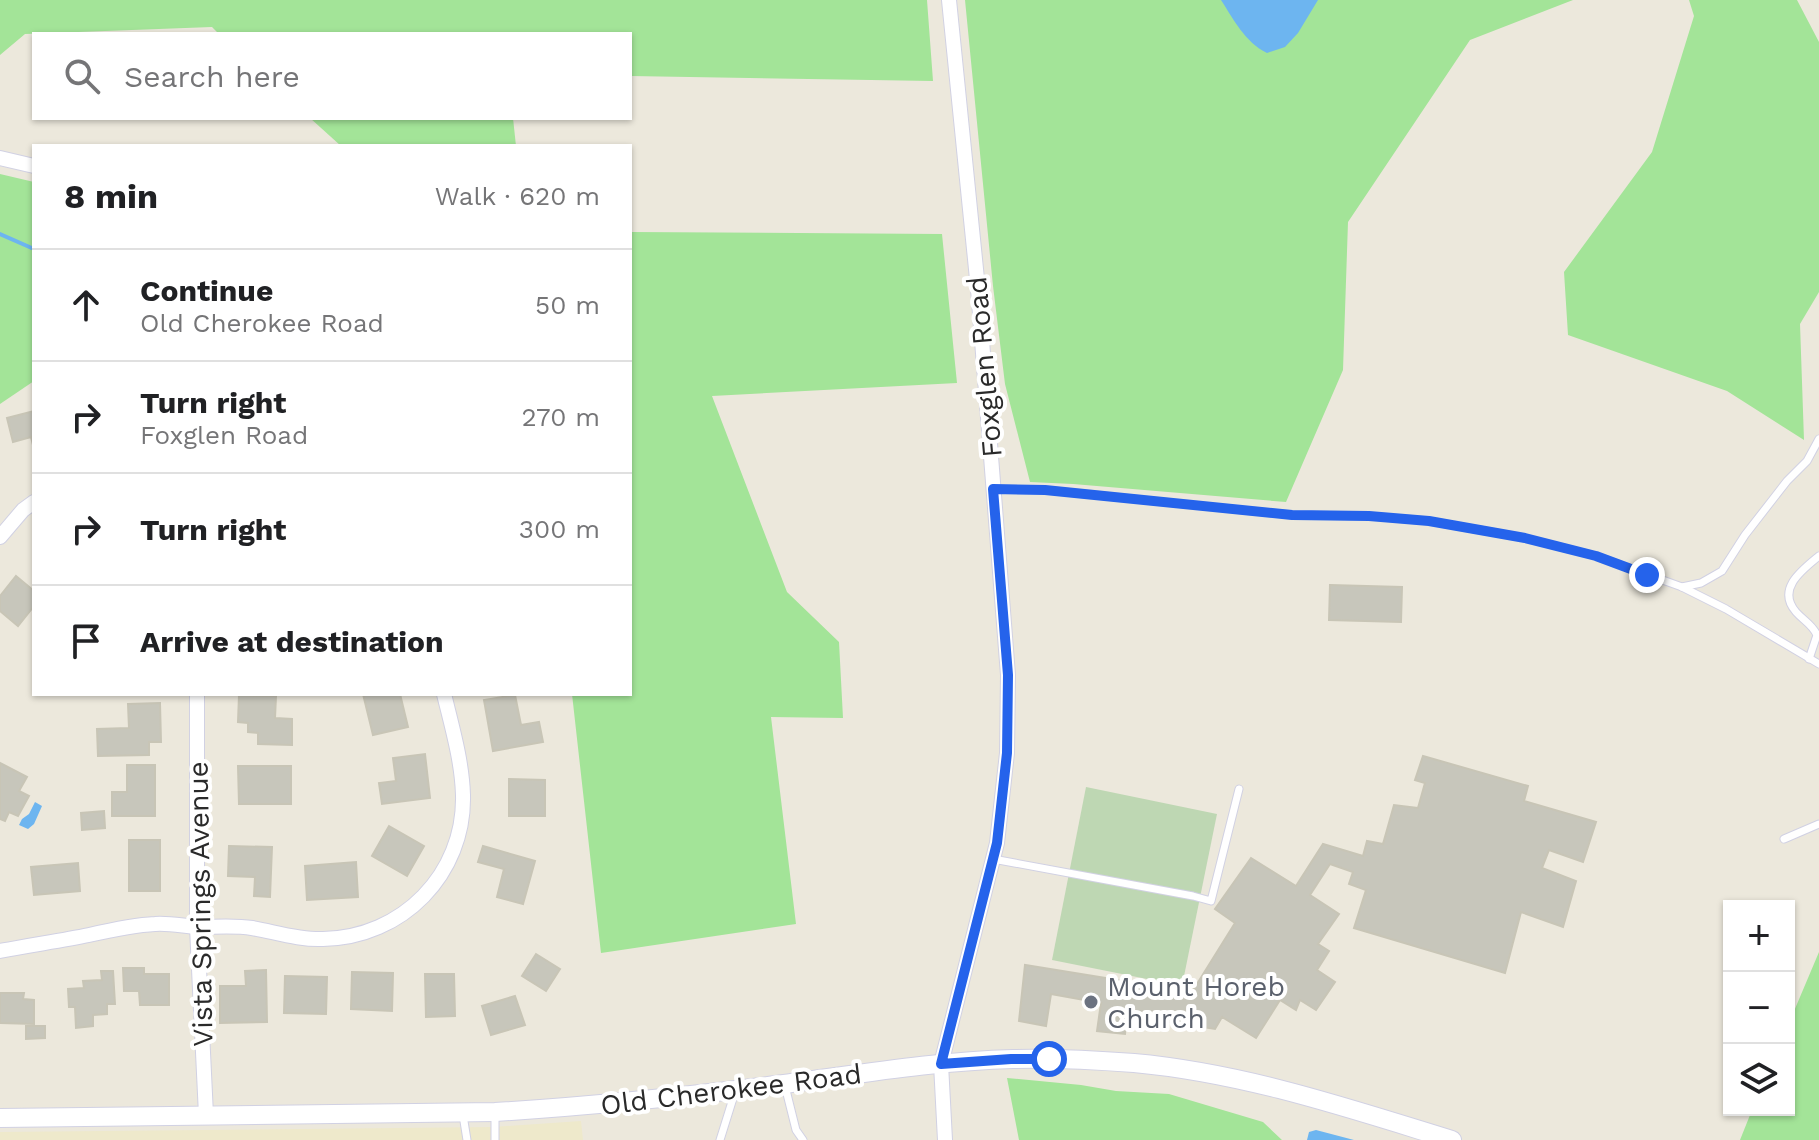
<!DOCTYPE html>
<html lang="en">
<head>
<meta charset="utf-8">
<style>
  body { margin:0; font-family:"Work Sans",sans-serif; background:#f2f2f2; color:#202124 }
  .controls { position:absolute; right:24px; bottom:24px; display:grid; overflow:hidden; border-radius:0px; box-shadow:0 2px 6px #0004 }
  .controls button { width:72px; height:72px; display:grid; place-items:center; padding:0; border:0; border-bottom:2px solid #e0e0e0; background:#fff; color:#202124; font:40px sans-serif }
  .stop { position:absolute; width:24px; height:24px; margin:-18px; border:6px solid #2563eb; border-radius:50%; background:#fff }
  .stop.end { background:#2563eb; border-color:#fff; box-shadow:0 2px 8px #0008 }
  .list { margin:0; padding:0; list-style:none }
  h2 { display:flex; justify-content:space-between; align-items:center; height:104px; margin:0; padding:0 32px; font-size:34px }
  h2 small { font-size:26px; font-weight:400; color:#757577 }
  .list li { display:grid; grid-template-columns:52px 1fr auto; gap:24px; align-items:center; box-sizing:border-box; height:112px; padding:0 32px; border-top:2px solid #e0e0e0 }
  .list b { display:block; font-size:30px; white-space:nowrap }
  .list p { margin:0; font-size:26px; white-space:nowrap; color:#757577 }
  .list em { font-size:26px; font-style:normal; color:#757577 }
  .icon { flex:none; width:44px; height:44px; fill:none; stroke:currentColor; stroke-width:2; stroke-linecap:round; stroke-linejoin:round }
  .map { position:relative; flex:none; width:1819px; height:1140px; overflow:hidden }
  .search { position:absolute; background:#fff; box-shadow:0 2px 6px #0004; left:32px; top:32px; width:600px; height:88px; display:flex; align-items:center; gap:20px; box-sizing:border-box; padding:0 28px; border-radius:0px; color:#757577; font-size:30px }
  .panel { position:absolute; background:#fff; box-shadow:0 2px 6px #0004; left:32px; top:144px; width:600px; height:552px; border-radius:0px }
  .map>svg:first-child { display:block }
  .education { fill:#eee9cb }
  .green { fill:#a3e498 }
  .cemetery { fill:#bed7b3 }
  .water { fill:#6db5f0 }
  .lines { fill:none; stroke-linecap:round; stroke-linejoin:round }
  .stream { stroke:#6db5f0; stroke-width:4 }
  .building { fill:#c7c6bb; stroke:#c8c5b6; stroke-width:2 }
  .service-casing { stroke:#d1d1e3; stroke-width:9 }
  .minor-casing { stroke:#d1d1e3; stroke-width:16 }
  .tertiary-casing { stroke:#d1d1e3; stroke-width:20 }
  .service { stroke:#fff; stroke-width:7 }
  .minor { stroke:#fff; stroke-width:14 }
  .tertiary { stroke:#fff; stroke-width:18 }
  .route { stroke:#2563eb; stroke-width:10 }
  .worship-dot { fill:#6b7280; stroke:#fff; stroke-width:3 }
  .labels { text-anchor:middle; stroke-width:8; stroke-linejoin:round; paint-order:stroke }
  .street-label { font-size:28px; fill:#2a2a2a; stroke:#fff }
  .worship-label { font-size:28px; fill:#5b616d; stroke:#fff; text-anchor:start }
</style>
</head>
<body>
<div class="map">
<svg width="1819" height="1140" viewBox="0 0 1819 1140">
  <rect width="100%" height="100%" fill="#ece8dc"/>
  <!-- education -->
  <polygon class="education" points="581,1121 583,1140 0,1140 0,1132 493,1127"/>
  <!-- green -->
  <g class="green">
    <polygon points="0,0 927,0 933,81 630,76 630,34 219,34 212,27 25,34 0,55"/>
    <polygon points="965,0 1573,0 1470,40 1348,222 1343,370 1286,502 1073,484 1030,482 1005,384 993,286"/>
    <polygon points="1689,0 1797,0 1819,42 1819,292 1800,324 1804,440 1727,391 1568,335 1564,272 1652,152 1694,16"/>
    <polygon points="310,118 513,118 516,146 341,146"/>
    <polygon points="0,174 34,182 34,381 0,404"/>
    <polygon points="630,232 942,234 957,383 712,396 787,592 839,642 843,718 771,717 796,924 601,953 572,694 630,694"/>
    <polygon points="1819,952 1819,1140 1740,1140 1752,1110 1789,1110 1789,1023"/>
    <polygon points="1007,1078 1081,1085 1116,1091 1169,1094 1263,1122 1282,1140 1019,1140"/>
  </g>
  <!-- cemetery -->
  <polygon class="cemetery" points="1086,787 1217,814 1182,986 1052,960"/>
  <!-- water -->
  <g class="water">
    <path d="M1221 0H1318L1298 33 1285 47 1267 53C1245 42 1234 20 1221 0Z"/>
    <polygon points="35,802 42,806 34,824 28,829 19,825 22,819 29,814"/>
    <polygon points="1316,1130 1354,1140 1355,1140 1307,1140 1309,1132"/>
  </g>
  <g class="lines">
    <!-- stream -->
    <polyline class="stream" points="0,234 34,249"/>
  </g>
  <!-- building -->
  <g class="building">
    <polygon points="34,411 34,449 31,437 13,442 7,418"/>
    <polygon points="16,576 34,591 34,606 18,626 0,611 0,596"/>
    <polygon points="1330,585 1402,587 1401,622 1329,620"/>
    <polygon points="363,694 400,694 408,727 373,735"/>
    <polygon points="239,695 276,696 275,718 292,719 292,745 258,744 258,733 248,732 248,723 238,722"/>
    <polygon points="515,695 521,725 539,722 543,742 493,751 484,700"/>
    <polygon points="160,703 161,742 149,742 149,755 98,756 97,729 129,728 128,704"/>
    <polygon points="425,754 430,798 382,804 379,783 396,781 393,758"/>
    <polygon points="1423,756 1528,786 1524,801 1596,822 1583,862 1549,850 1542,868 1576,881 1563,927 1521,912 1505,973 1354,928 1366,890 1349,884 1353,872 1330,864 1310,895 1339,914 1318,944 1329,951 1317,970 1335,982 1316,1010 1300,1000 1296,1010 1280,1000 1256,1038 1222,1017 1215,1029 1127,1015 1125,1034 1097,1031 1101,1003 1051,994 1046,1026 1019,1021 1025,965 1192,992 1235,923 1215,909 1251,858 1296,886 1323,844 1363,856 1367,841 1383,844 1394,805 1418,808 1425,783 1415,780"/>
    <polygon points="0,763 27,777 19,791 29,796 18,816 9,812 5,821 0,819"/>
    <polygon points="127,765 155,765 155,816 112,816 112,792 127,792"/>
    <polygon points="238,766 291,766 291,804 239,804"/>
    <polygon points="509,779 545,780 545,816 509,816"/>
    <polygon points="104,811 105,828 82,830 81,813"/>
    <polygon points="389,826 424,846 407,876 372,856"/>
    <rect x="129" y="840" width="31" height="51"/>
    <polygon points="229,846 272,847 270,897 254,896 255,877 228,876"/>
    <polygon points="483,846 535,861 523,904 497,897 504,869 478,862"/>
    <polygon points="356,862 358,897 307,900 305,866"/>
    <polygon points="78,863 80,891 34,895 31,867"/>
    <polygon points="536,954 560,969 546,991 522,976"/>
    <polygon points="123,968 144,968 144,974 169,974 169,1005 140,1005 139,991 124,991"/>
    <polygon points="266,970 267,1022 220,1023 220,986 246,986 245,971"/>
    <polygon points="101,971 113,971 115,1004 107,1004 107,1014 93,1015 93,1026 76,1028 75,1007 69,1007 68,989 84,988 83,981 102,980"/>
    <polygon points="352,972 393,973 392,1011 351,1009"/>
    <polygon points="425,974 454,974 455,1016 426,1017"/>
    <polygon points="285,976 327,977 326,1014 284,1013"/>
    <polygon points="0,993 24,993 23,999 34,1000 34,1024 0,1023"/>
    <polygon points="515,996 525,1025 491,1035 482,1006"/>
    <polygon points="26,1026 45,1026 45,1038 26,1039"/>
  </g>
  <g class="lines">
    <defs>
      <g id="service">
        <polyline points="993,489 1045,490 1292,515 1369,516 1429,521 1525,538 1596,556 1682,587 1726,609 1819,664"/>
        <polyline points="1682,587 1701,583 1722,571 1745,535 1787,481 1807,461 1819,439"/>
        <path d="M1809 659 1817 635C1812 624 1804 621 1796 612 1776 589 1802 570 1819 556"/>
        <polyline points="1784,839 1819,824"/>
        <polyline points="993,859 1193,896 1211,901 1239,789"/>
        <polyline points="785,1086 796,1130 803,1140"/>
        <polyline points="495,1114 495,1140"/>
        <polyline points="463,1115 467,1140"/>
        <polyline points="720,1140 735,1092"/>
      </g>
      <g id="minor">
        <polyline points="0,158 34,166"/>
        <polyline points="0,537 23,510 34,502"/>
        <polyline points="197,694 197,927 206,1115"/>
        <path d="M0 951C30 945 60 941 89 935 111 930 133 925 155 924 169 923 183 926 197 927 215 927 234 925 252 928 275 932 299 940 323 939 402 938 465 874 463 795 462 761 452 727 444 694"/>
        <polyline points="945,1140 941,1064 997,843 1007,753 1008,675 978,289 949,0"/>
      </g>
      <path id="tertiary" d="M0 1118 495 1112C592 1106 688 1096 784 1084 860 1074 937 1061 1013 1059 1053 1058 1094 1060 1134 1063 1244 1073 1348 1108 1452 1140"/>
    </defs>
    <!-- service casing -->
    <use href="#service" class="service-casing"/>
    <!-- minor casing -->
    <use href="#minor" class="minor-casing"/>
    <!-- tertiary casing -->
    <use href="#tertiary" class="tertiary-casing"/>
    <!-- service -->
    <use href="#service" class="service"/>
    <!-- minor -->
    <use href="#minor" class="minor"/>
    <!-- tertiary -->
    <use href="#tertiary" class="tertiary"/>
  </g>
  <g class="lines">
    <!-- route -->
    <polyline class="route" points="1049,1059 1011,1059 941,1064 997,843 1007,753 1008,675 993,489 1045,490 1292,515 1369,516 1429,521 1525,538 1596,556 1647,575"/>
  </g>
  <!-- markers -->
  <circle class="worship-dot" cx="1091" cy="1002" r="8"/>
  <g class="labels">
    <!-- street labels -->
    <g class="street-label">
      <text transform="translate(984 367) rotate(-95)" y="10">Foxglen Road</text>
      <text transform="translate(200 904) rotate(-91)" y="10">Vista Springs Avenue</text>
      <text transform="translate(731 1089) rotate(-7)" y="10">Old Cherokee Road</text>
    </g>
    <!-- worship labels -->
    <g class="worship-label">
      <text x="1107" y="996">Mount Horeb<tspan x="1107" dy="32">Church</tspan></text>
    </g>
  </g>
</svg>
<div class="controls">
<button>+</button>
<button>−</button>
<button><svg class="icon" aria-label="layers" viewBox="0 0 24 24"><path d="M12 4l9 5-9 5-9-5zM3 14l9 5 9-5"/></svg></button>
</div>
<div class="stop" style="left:1049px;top:1059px"></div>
<div class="stop end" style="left:1647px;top:575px"></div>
<div class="search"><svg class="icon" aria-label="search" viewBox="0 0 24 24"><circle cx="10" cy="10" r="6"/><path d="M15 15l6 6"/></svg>Search here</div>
<section class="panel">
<h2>8 min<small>Walk · 620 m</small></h2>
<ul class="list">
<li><svg class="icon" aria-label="ahead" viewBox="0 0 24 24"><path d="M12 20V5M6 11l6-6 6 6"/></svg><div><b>Continue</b><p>Old Cherokee Road</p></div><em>50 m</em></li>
<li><svg class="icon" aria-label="right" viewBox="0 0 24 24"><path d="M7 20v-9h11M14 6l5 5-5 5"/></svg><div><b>Turn right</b><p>Foxglen Road</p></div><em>270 m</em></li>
<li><svg class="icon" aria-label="right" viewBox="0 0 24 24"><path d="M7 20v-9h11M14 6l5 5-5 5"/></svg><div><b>Turn right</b></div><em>300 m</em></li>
<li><svg class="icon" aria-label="arrive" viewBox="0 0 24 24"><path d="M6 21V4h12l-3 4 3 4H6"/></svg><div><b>Arrive at destination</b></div></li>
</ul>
</section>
</div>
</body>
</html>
